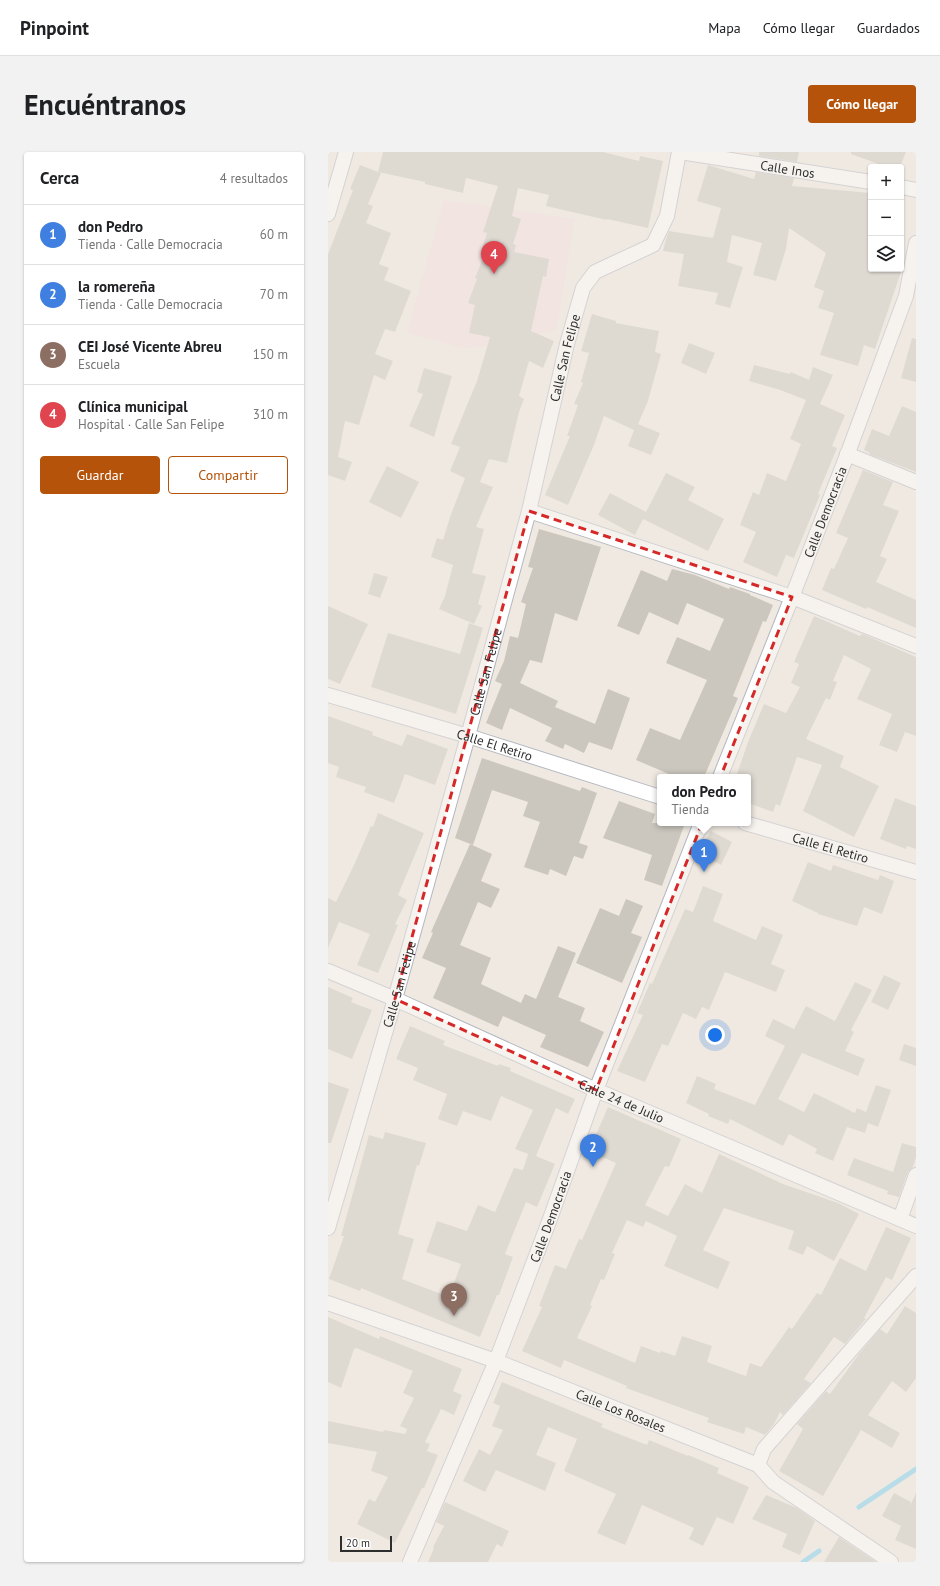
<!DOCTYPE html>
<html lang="es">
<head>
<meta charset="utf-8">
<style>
  body { margin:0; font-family:"PT Sans",sans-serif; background:#f2f2f2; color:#202124 }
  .controls { position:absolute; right:12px; top:12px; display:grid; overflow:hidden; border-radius:4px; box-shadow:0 1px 3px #0004 }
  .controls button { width:36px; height:36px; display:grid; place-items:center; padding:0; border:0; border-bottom:1px solid #e0e0e0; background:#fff; color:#202124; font:20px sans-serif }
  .scale { position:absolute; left:12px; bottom:10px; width:52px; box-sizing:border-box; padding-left:4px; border:2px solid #2e2e2e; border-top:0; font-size:11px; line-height:14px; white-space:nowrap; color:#2e2e2e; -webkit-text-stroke:3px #fff; paint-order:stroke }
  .you { position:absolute; left:387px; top:883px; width:14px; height:14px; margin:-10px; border:3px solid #fff; border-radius:50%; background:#1a73e8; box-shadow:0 0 0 6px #1a73e833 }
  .badge { display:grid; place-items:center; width:26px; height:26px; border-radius:50%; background:#b45309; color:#fff; font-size:13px; font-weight:700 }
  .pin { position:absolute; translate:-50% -33px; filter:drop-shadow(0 1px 2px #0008) }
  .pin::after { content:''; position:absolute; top:21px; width:14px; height:12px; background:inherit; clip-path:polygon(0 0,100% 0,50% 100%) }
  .popup { position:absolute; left:329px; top:622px; width:94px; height:52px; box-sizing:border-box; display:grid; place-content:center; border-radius:4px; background:#fff; filter:drop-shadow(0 1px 3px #0005); font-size:13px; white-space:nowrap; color:#757577 }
  .popup b { font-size:15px; color:#202124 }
  .popup::after { content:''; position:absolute; left:50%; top:100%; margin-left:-8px; border:8px solid transparent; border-top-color:#fff }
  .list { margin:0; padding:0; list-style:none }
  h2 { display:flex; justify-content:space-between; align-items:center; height:52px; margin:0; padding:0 16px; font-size:17px }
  h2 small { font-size:13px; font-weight:400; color:#757577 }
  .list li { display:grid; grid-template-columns:26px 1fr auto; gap:12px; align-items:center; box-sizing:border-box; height:60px; padding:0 16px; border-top:1px solid #e0e0e0 }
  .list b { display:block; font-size:15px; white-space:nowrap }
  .list p { margin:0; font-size:13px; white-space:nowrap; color:#757577 }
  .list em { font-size:13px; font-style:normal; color:#757577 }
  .actions { display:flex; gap:8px; padding:12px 16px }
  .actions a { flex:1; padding:9px 0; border:1px solid #b45309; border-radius:4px; text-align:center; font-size:14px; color:#b45309 }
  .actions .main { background:#b45309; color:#fff }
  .icon { flex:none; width:22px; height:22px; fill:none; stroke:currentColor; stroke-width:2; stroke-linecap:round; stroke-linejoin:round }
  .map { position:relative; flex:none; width:588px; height:1410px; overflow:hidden; border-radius:4px }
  header { display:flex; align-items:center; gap:24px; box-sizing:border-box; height:56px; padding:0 20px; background:#fff; border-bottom:1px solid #e0e0e0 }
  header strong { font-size:19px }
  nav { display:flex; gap:22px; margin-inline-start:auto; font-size:14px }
  .intro { display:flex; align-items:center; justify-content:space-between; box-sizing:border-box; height:96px; padding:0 24px }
  h1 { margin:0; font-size:28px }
  .button { padding:10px 18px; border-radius:4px; background:#b45309; color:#fff; font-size:14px; font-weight:700 }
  main { display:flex; gap:24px; padding:0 24px }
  aside { flex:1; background:#fff; border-radius:4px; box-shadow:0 1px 3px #0004 }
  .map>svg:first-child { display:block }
  .medical { fill:#f5dfe0 }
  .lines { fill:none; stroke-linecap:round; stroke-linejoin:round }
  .stream { stroke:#75cff0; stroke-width:5 }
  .building { fill:#cbc7bf }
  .street-casing { stroke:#b4b7c1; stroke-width:16 }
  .street { stroke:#fff; stroke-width:14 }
  .marked { fill:none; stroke:#d62828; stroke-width:3; stroke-dasharray:8 5; stroke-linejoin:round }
  .labels { text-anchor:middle; stroke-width:3; stroke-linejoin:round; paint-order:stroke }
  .street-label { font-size:13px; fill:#2e2e2e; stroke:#fff }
</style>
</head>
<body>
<header>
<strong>Pinpoint</strong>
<nav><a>Mapa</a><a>Cómo llegar</a><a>Guardados</a></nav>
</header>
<div class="intro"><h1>Encuéntranos</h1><a class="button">Cómo llegar</a></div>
<main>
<aside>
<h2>Cerca<small>4 resultados</small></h2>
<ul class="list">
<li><span class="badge" style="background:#3f7fe0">1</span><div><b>don Pedro</b><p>Tienda · Calle Democracia</p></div><em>60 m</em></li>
<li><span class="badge" style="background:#3f7fe0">2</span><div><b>la romereña</b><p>Tienda · Calle Democracia</p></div><em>70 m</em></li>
<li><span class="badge" style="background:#8d6e63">3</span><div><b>CEI José Vicente Abreu</b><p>Escuela</p></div><em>150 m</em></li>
<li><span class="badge" style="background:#e0444e">4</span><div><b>Clínica municipal</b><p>Hospital · Calle San Felipe</p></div><em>310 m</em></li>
</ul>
<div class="actions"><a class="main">Guardar</a><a>Compartir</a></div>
</aside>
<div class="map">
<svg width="588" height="1410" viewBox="0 0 588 1410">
  <rect width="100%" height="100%" fill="#efe9e1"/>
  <!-- medical -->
  <polygon class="medical" points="116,48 246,67 229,177 166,194 135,196 79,181"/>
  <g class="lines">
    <!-- stream -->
    <g class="stream">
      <polyline points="531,1355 588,1317"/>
      <polyline points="475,1410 491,1399"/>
    </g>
  </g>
  <!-- building -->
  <g class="building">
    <polygon points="55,0 275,0 311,9 312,4 335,9 320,76 279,67 279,68 218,54 221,43 190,36 184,64 193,67 185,92 188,93 186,100 221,107 218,125 215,124 203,179 226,189 215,216 201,209 191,244 196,247 191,260 179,311 161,307 152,330 165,335 148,375 156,377 144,421 158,424 150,452 154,454 146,472 111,457 117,444 125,413 103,405 109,386 115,388 122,365 137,326 122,319 132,295 123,292 149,229 162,185 141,181 147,153 140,151 149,127 147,126 156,104 152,103 159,81 155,80 170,34 138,26 135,41 97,32 97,30 50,20"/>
    <polygon points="431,0 471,0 469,10 431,4"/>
    <polygon points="523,0 578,0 572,15 559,15 523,2"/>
    <polygon points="32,13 53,21 40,52 45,54 38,71 63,81 51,112 61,116 56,128 83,139 67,180 57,177 47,202 65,209 57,228 46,223 31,273 17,269 10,305 24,310 17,329 0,323 0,102 25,38 22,37"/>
    <polygon points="380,13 426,27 428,20 466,26 464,34 543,41 543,117 574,117 547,197 536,193 530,214 492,203 506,161 490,156 496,139 486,135 498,101 461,76 458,97 448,129 425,123 434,91 404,83 399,110 415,115 402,156 387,152 390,141 350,134 356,102 335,99 338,87 341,79 385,86 393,56 369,49"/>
    <polygon points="264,162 288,169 288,171 331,179 327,200 333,202 320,249 310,272 332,281 323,303 300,294 306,278 276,264 266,293 240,353 217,343 242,284 239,284 250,253 246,252 255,231 253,230 261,201 253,199"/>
    <polygon points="584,186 588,187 588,230 573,226"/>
    <polygon points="361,191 387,201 378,222 353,211"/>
    <polygon points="426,213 462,222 463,220 481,228 485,215 505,223 492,252 517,263 504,294 509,296 490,342 492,343 466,406 458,403 449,425 415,410 428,380 412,373 425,340 431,343 439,321 458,329 473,292 462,287 478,248 452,238 421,229"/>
    <polygon points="96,216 124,224 106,285 81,274 95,242 89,240"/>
    <polygon points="574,254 588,260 588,320 541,302 542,301 536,298 544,277 561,284"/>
    <polygon points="59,314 91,330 73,366 41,350"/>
    <polygon points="535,318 565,330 555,353 571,359 552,404 559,407 548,430 588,448 588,476 539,455 538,457 494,438 503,416 506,417 520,386 508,381"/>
    <polygon points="338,321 367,335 360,348 396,367 380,399 315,367 307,383 270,363 282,341 318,360"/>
    <polygon points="211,377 273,395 249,469 227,461 214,511 202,508 192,531 230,549 227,555 267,572 280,537 302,546 284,598 261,590 256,601 237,592 235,597 217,589 224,576 182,556 174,578 158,571 174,532 167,529 176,509 182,484 190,486 198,452 193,450 205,416 200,415"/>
    <polygon points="344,417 367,423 401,437 402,435 422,442 422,443 445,453 438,470 435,469 405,544 410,546 376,625 348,625 308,608 322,576 352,588 379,528 338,511 349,485 382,499 396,467 359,451 350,473 321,460 311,483 289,474 313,418 339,429"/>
    <polygon points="46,421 60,425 52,446 40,442"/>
    <polygon points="0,454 40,472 12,532 0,527"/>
    <polygon points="486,464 532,484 534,482 537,483 588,505 588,584 577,580 569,600 551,593 564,562 529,547 543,517 516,503 505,529 509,530 502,548 498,546 478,587 516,604 512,615 551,634 526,685 475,659 494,613 469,605 452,654 448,652 445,660 420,651 420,625 408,625 420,590 436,552 458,561 472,535 463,531 471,512 466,510"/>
    <polygon points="141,471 155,476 128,562 43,535 60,481 132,502"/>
    <polygon points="0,564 45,580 44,583 74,594 79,582 120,597 107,633 77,622 66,651 36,640 38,635 8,625 11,615 0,611"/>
    <polygon points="154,606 252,639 254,635 269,641 251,691 260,694 255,707 246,704 238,724 222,717 220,723 196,715 212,670 195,664 200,650 164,638 145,693 127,686"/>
    <polygon points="567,646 588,654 588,697 579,694 578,697 552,687"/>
    <polygon points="291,649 327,662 324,671 357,671 334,734 316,728 324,703 275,686"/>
    <polygon points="50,661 96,681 70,743 79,748 67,772 70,773 50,821 29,813 42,782 11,770 0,796 0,746 8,750 26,713 43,674 45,675"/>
    <polygon points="383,679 404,690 393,713 371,702"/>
    <polygon points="142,692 164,702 153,729 172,737 163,756 150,750 132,793 163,806 153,832 193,851 197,842 208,847 230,794 248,801 230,845 257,856 252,869 276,880 260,915 212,895 218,883 175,864 170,875 105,846 118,816 94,806 105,781 103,780"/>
    <polygon points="480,710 503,719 505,713 550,728 552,723 566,729 554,762 536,755 529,774 490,762 490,761 464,749"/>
    <polygon points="375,734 395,742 385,769 428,788 434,774 455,783 443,812 457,818 448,840 397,820 381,858 374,855 368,867 355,861 340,894 334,892 317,930 289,919 315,863 309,861 322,831 324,832 357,757 365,760"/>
    <polygon points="298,747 315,754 303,781 314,785 294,831 248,811 272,756 291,764"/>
    <polygon points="556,823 573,831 560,858 543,850"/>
    <polygon points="527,830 544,838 523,878 526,880 517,899 537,907 530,924 474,901 450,947 476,960 486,941 527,961 529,956 538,960 548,933 563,938 550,975 540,971 537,981 519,975 505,1009 487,1001 489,997 461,982 455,994 402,967 400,972 380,964 381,962 358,951 369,924 388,932 386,937 427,953 457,894 437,884 445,867 466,877 478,854 507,869"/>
    <polygon points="0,835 25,846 23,850 44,858 24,907 0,897"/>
    <polygon points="82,874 117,889 115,893 170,914 171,912 183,916 182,919 247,947 240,962 228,956 208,1004 227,1012 209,1055 198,1050 177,1102 185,1105 171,1143 169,1143 152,1185 33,1136 32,1139 1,1127 16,1084 13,1084 41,983 55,987 57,980 98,991 91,1014 89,1013 70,1082 86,1087 74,1127 121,1145 133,1112 98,1100 109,1069 139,1079 150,1053 167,1060 186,1016 195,1018 200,1002 187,997 205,958 173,944 163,969 135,959 129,974 110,967 119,942 85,928 90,916 68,907"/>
    <polygon points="576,892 588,896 588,914 571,908"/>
    <polygon points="0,930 21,937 3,991 0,991"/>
    <polygon points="280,955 353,987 341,1015 337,1014 317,1053 340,1064 357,1032 374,1041 391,1002 455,1032 510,1051 531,1062 506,1109 479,1094 475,1103 460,1097 466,1079 396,1056 375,1098 402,1110 390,1137 336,1114 349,1084 318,1069 315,1075 299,1068 284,1101 287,1102 276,1128 273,1127 262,1153 264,1154 249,1186 307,1211 313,1194 332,1201 333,1199 347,1204 354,1184 384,1194 379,1210 418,1224 422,1211 433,1215 461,1175 464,1177 489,1141 493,1143 512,1106 538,1119 558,1075 583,1086 564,1128 558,1125 536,1166 538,1167 517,1192 506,1185 476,1227 483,1231 455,1263 452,1260 446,1272 437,1283 418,1275 416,1282 379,1270 381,1266 298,1236 299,1234 236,1208 233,1216 194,1199 214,1155 211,1154 227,1113 238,1117 251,1087 254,1088 288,1011 261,999"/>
    <polygon points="574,991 588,995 588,1005 585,1015 580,1020 571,1045 559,1042 560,1039 519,1023 526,1006 565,1020"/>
    <polygon points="577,1154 588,1161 588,1226 578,1240 564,1229 540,1263 572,1281 564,1296 533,1278 495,1344 451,1319 475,1277 469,1272 498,1239 502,1242 531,1202 552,1177 559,1182"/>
    <polygon points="0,1165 51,1187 52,1184 134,1217 125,1239 134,1243 126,1263 113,1257 97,1290 102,1292 99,1299 110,1303 96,1336 94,1336 67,1391 29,1372 41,1347 47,1350 60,1325 43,1319 49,1300 0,1291 0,1269 55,1280 56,1278 77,1282 79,1277 72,1274 86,1246 75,1241 85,1219 28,1196 26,1197 13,1236 0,1230"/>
    <polygon points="174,1230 275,1272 273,1275 319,1293 321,1288 360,1304 360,1303 391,1316 389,1321 421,1335 405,1372 389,1365 375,1394 361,1387 366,1376 314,1353 297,1393 269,1381 288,1342 236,1319 249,1287 220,1275 208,1303 228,1311 217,1339 168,1318 157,1340 135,1329 151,1297 162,1303 175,1278 164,1274 172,1254 165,1251"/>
    <polygon points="566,1341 583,1350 582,1354 588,1341 588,1397 567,1388 573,1374 554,1364"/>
    <polygon points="438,1343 469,1356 487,1369 472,1403 454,1395 459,1382 424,1367"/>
    <polygon points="117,1350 181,1379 174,1395 169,1392 160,1410 100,1410 106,1396 105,1395 116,1374 108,1370"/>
    <polygon points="511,1385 548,1410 496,1410"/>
  </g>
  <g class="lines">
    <defs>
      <g id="street">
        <path id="s1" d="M352 0 543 30"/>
        <polyline points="573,35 588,38"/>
        <polyline points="0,62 18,0"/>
        <polyline points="519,302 588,330"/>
        <polyline points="201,359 464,445 588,494"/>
        <path id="s2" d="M0 543 140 584 332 645"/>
        <path id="s3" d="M392 625 464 445 521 298 578 144 588 91"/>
        <path id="s4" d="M417 671 588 720"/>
        <path id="s5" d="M0 819 67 847 268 938 588 1074"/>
        <polyline points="572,1067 588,1023"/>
        <path id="s6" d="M0 1076 67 847 140 584 201 359 239 192 255 136 267 120 325 93 339 64 351 0"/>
        <path id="s7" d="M0 1151 168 1209 430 1313 445 1330 563 1410"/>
        <polyline points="430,1313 436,1297 588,1124"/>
        <path id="s8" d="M82 1410 168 1209 222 1067 268 938 373 671"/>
      </g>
    </defs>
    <!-- street casing -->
    <use href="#street" class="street-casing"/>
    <!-- street -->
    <use href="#street" class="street"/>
  </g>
  <!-- marked area -->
  <path d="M0 0H588V1410H0ZM201 359 464 445 268 938 67 847Z" fill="#efe9e1" fill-opacity=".55" fill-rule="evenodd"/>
  <path class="marked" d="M201 359 464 445 268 938 67 847Z"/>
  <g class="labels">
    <!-- street labels -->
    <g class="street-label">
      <text dy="5" stroke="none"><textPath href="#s1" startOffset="109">Calle Inos</textPath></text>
      <text dy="5" stroke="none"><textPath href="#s6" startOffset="902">Calle San Felipe</textPath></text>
      <text dy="5" stroke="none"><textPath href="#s3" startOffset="285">Calle Democracia</textPath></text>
      <text dy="5" stroke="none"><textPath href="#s6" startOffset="578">Calle San Felipe</textPath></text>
      <text dy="5" stroke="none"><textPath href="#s2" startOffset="174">Calle El Retiro</textPath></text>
      <text dy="5" stroke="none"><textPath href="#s4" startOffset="89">Calle El Retiro</textPath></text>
      <text dy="5" stroke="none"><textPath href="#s6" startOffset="254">Calle San Felipe</textPath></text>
      <text dy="5" stroke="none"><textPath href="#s5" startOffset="321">Calle 24 de Julio</textPath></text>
      <text dy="5" stroke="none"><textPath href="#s8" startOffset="373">Calle Democracia</textPath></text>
      <text dy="5" stroke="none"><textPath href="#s7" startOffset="312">Calle Los Rosales</textPath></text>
    </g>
  </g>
</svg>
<div class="controls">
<button>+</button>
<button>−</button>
<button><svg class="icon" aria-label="layers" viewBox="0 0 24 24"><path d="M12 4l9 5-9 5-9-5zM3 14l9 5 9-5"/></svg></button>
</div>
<div class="scale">20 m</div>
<div class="you"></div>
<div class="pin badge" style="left:376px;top:720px;background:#3f7fe0">1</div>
<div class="popup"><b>don Pedro</b>Tienda</div>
<div class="pin badge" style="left:265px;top:1015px;background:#3f7fe0">2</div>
<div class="pin badge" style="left:126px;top:1164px;background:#8d6e63">3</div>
<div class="pin badge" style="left:166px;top:122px;background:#e0444e">4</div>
</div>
</main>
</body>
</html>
